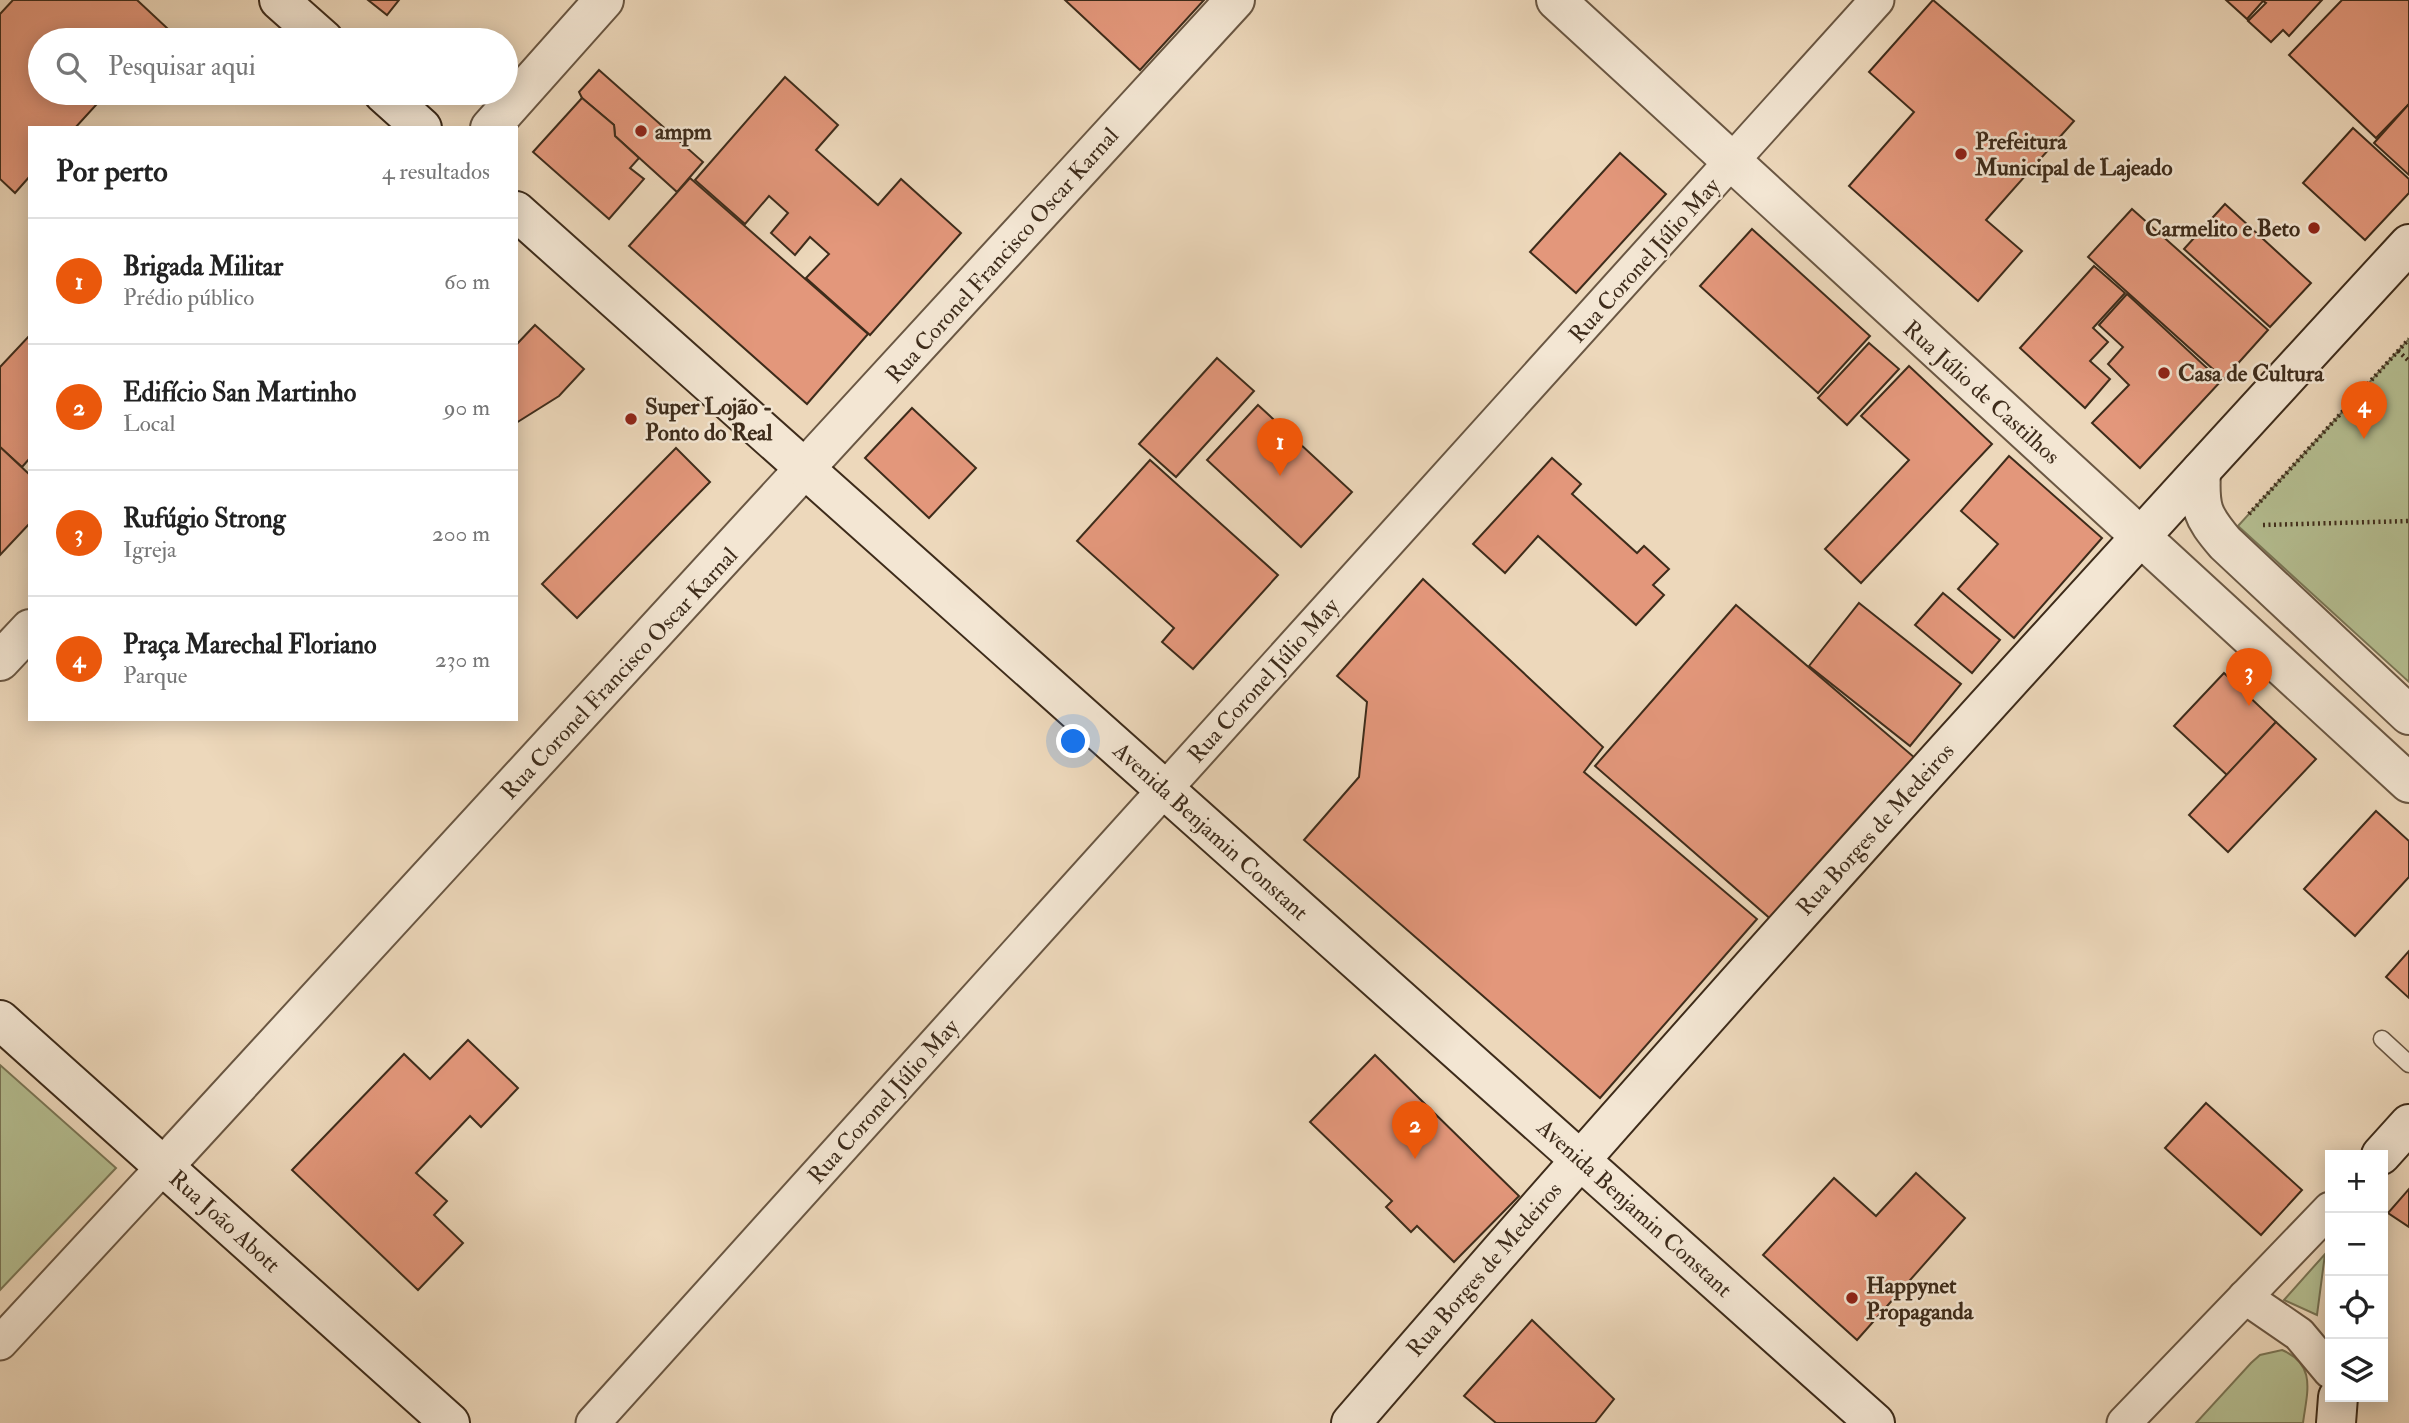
<!DOCTYPE html>
<html lang="pt">
<head>
<meta charset="utf-8">
<style>
  body { margin:0; font-family:"IM FELL Double Pica",serif; background:#f2f2f2; color:#222 }
  .controls { position:absolute; right:21px; bottom:21px; display:grid; overflow:hidden; border-radius:0px; box-shadow:0 4px 18px #0003 }
  .controls button { width:63px; height:63px; display:grid; place-items:center; padding:0; border:0; border-bottom:2px solid #e0e0e0; background:#fff; color:#222; font:35px sans-serif }
  .you { position:absolute; left:1074px; top:742px; width:24px; height:24px; margin:-18px; border:5px solid #fff; border-radius:50%; background:#1a73e8; box-shadow:0 0 0 10px #1a73e833 }
  .badge { display:grid; place-items:center; width:46px; height:46px; border-radius:50%; background:#ea580c; color:#fff; font-size:23px; font-weight:700 }
  .pin { position:absolute; translate:-50% -58px; filter:drop-shadow(0 2px 4px #0008) }
  .pin::after { content:''; position:absolute; top:37px; width:24px; height:21px; background:inherit; clip-path:polygon(0 0,100% 0,50% 100%) }
  .list { margin:0; padding:0; list-style:none }
  h2 { display:flex; justify-content:space-between; align-items:center; height:91px; margin:0; padding:0 28px; font-size:30px }
  h2 small { font-size:23px; font-weight:400; color:#767676 }
  .list li { display:grid; grid-template-columns:46px 1fr auto; gap:21px; align-items:center; box-sizing:border-box; height:126px; padding:0 28px; border-top:2px solid #e0e0e0 }
  .list b { display:block; font-size:26px; white-space:nowrap }
  .list p { margin:0; font-size:23px; white-space:nowrap; color:#767676 }
  .list em { font-size:23px; font-style:normal; color:#767676 }
  .icon { flex:none; width:38px; height:38px; fill:none; stroke:currentColor; stroke-width:2; stroke-linecap:round; stroke-linejoin:round }
  .map { position:relative; flex:none; width:2409px; height:1423px; overflow:hidden }
  .search { position:absolute; background:#fff; box-shadow:0 4px 18px #0003; left:28px; top:28px; width:490px; height:77px; display:flex; align-items:center; gap:18px; box-sizing:border-box; padding:0 24px; border-radius:38px; color:#767676; font-size:26px }
  .panel { position:absolute; background:#fff; box-shadow:0 4px 18px #0003; left:28px; top:126px; width:490px; height:595px; border-radius:0px }
  .map>svg:first-child { display:block }
  .green { fill:#b5bf92; stroke:#7a7656; stroke-width:2 }
  .building { fill:#e3977b; stroke:#3e2c1b; stroke-width:2 }
  .lines { fill:none; stroke-linecap:round; stroke-linejoin:round }
  .service-casing { stroke:#6a5743; stroke-width:19 }
  .minor-casing { stroke:#6a5743; stroke-width:37 }
  .tertiary-casing { stroke:#6a5743; stroke-width:42 }
  .secondary-casing { stroke:#3e2c1b; stroke-width:42 }
  .path { stroke:#3e2c1b; stroke-width:4.5; stroke-dasharray:2 3.5; stroke-linecap:butt }
  .service { stroke:#f3e6d3; stroke-width:16 }
  .minor { stroke:#f3e6d3; stroke-width:33 }
  .tertiary { stroke:#f3e6d3; stroke-width:38 }
  .secondary { stroke:#f3e6d3; stroke-width:38 }
  .poi-dot { fill:#8f2418; stroke:#f3e6d3; stroke-width:2.5 }
  .labels { text-anchor:middle; stroke-width:5; stroke-linejoin:round; paint-order:stroke }
  .poi-label { font-size:23px; font-weight:bold; fill:#3e2c1b; stroke:#f3e6d3; text-anchor:start }
  .street-label { font-size:23px; fill:#3e2c1b; stroke:#f3e6d3 }
</style>
</head>
<body>
<div class="map">
<svg width="2409" height="1423" viewBox="0 0 2409 1423">
  <rect width="100%" height="100%" fill="#edd8bb"/>
  <filter id="stains"><feTurbulence type="fractalNoise" baseFrequency=".00286" numOctaves="4"/><feColorMatrix values="0 0 0 0 .2 0 0 0 0 .09 0 0 0 0 .02 0 0 0 .5 -.17"/></filter>
  <radialGradient id="worn" r=".72"><stop offset=".6" stop-color="#630" stop-opacity="0"/><stop offset="1" stop-color="#630" stop-opacity=".3"/></radialGradient>
  <!-- green -->
  <g class="green">
    <polygon points="2409,339 2409,682 2238,526"/>
    <polygon points="0,1065 116,1168 0,1290"/>
    <polygon points="2325,1254 2317,1315 2284,1300"/>
    <path d="M2282 1350C2317 1365 2307 1392 2303 1423H2196L2251 1363 2260 1355Z"/>
  </g>
  <!-- building -->
  <g class="building">
    <polygon points="13,0 137,0 167,28 156,40 40,40 40,93 107,93 75,128 30,128 30,176 15,193 0,179 0,14"/>
    <polygon points="368,0 399,0 387,15"/>
    <polygon points="1065,0 1204,0 1140,70"/>
    <polygon points="1933,0 2074,121 1986,220 2022,251 1978,301 1849,186 1914,112 1869,72"/>
    <polygon points="2226,0 2322,0 2289,36 2283,30 2271,42 2248,21 2266,3 2263,1 2247,19"/>
    <polygon points="2342,0 2409,0 2409,104 2376,138 2289,55"/>
    <polygon points="599,70 703,162 677,192 615,136 614,125 582,98 579,92"/>
    <polygon points="785,77 838,125 816,150 878,205 901,179 961,233 870,335 806,278 829,254 810,237 795,255 771,233 788,213 769,196 745,224 695,180"/>
    <polygon points="582,98 614,125 615,136 639,158 630,168 644,179 609,219 533,152"/>
    <polygon points="2409,104 2409,175 2374,143"/>
    <polygon points="2353,128 2409,179 2409,193 2365,240 2303,183"/>
    <polygon points="1620,153 1666,194 1576,293 1530,252"/>
    <polygon points="690,178 868,334 807,404 629,246"/>
    <polygon points="2225,204 2311,283 2270,327 2184,249"/>
    <polygon points="2132,209 2268,330 2224,379 2088,257"/>
    <polygon points="1752,229 1870,336 1818,393 1700,286"/>
    <polygon points="2094,266 2125,293 2093,328 2108,342 2090,361 2110,379 2085,408 2020,348"/>
    <polygon points="2127,294 2221,381 2140,468 2092,423 2129,385 2108,364 2123,347 2099,325"/>
    <polygon points="535,325 584,369 559,396 516,423 516,345"/>
    <polygon points="30,335 30,458 22,467 0,447 0,367"/>
    <polygon points="1869,343 1899,369 1847,425 1818,398"/>
    <polygon points="1217,358 1254,391 1176,477 1139,444"/>
    <polygon points="1909,366 1992,444 1861,583 1825,549 1909,460 1861,416"/>
    <polygon points="1258,405 1352,492 1301,547 1207,460"/>
    <polygon points="912,408 976,468 929,518 865,458"/>
    <polygon points="0,447 30,475 30,523 0,555"/>
    <polygon points="676,448 710,482 577,618 542,584"/>
    <polygon points="2009,456 2102,538 2014,638 1958,589 1998,544 1961,511"/>
    <polygon points="1552,458 1581,484 1572,494 1637,553 1644,546 1669,569 1653,585 1664,595 1636,625 1538,536 1505,573 1473,544"/>
    <polygon points="1150,460 1278,575 1193,669 1162,642 1174,628 1077,541"/>
    <polygon points="1423,579 1603,747 1584,772 1757,919 1600,1098 1304,840 1359,777 1367,702 1337,676"/>
    <polygon points="1943,593 2000,640 1972,673 1915,625"/>
    <polygon points="1859,603 1961,684 1910,746 1809,666"/>
    <polygon points="1736,605 1915,758 1773,921 1595,766"/>
    <polygon points="2224,673 2276,722 2227,775 2174,726"/>
    <polygon points="2276,722 2316,759 2228,852 2189,815"/>
    <polygon points="2376,811 2409,841 2409,877 2355,936 2304,889"/>
    <polygon points="2409,951 2409,998 2386,977"/>
    <polygon points="468,1040 518,1088 481,1127 470,1116 416,1173 447,1201 434,1215 463,1243 418,1290 292,1170 404,1054 430,1079"/>
    <polygon points="1375,1055 1519,1196 1454,1262 1417,1226 1411,1232 1386,1207 1392,1201 1310,1122"/>
    <polygon points="2206,1103 2302,1190 2261,1235 2165,1148"/>
    <polygon points="1916,1173 1965,1218 1857,1340 1763,1255 1834,1178 1876,1216"/>
    <polygon points="2409,1189 2409,1227 2388,1213"/>
    <polygon points="1532,1320 1614,1399 1595,1423 1496,1423 1464,1396"/>
  </g>
  <g class="lines">
    <defs>
      <polyline id="service" points="2382,1039 2409,1064"/>
      <g id="minor">
        <polyline points="2245,1297 2299,1334 2330,1371"/>
        <polyline points="0,1343 164,1166"/>
        <polyline points="593,1423 1877,0"/>
        <polyline points="2124,1423 2330,1209"/>
      </g>
      <g id="tertiary">
        <polyline points="1556,0 2409,783"/>
        <polyline points="490,128 604,0"/>
        <path d="M2201 471C2199 508 2202 516 2225 543L2409 715"/>
        <polyline points="0,661 30,629"/>
        <polyline points="164,1166 1235,0"/>
      </g>
      <g id="secondary">
        <polyline points="279,0 324,40"/>
        <polyline points="383,93 422,128"/>
        <polyline points="516,211 1875,1423"/>
        <polyline points="0,1020 450,1423"/>
        <polyline points="2381,1155 2409,1124"/>
        <path d="M1351 1423C1696 1023 2051 633 2409 244"/>
        <polyline points="2336,1423 2338,1397"/>
      </g>
    </defs>
    <!-- service casing -->
    <use href="#service" class="service-casing"/>
    <!-- minor casing -->
    <use href="#minor" class="minor-casing"/>
    <!-- tertiary casing -->
    <use href="#tertiary" class="tertiary-casing"/>
    <!-- secondary casing -->
    <use href="#secondary" class="secondary-casing"/>
    <!-- path -->
    <g class="path">
      <polyline points="2398,351 2409,361"/>
      <polyline points="2249,514 2409,339"/>
      <polyline points="2263,525 2409,521"/>
    </g>
    <!-- service -->
    <use href="#service" class="service"/>
    <!-- minor -->
    <use href="#minor" class="minor"/>
    <!-- tertiary -->
    <use href="#tertiary" class="tertiary"/>
    <!-- secondary -->
    <use href="#secondary" class="secondary"/>
  </g>
  <!-- markers -->
  <g class="poi-dot">
    <circle cx="641" cy="131" r="7"/>
    <circle cx="1961" cy="154" r="7"/>
    <circle cx="2314" cy="228" r="7"/>
    <circle cx="2164" cy="373" r="7"/>
    <circle cx="631" cy="419" r="7"/>
    <circle cx="1852" cy="1298" r="7"/>
  </g>
  <g class="labels">
    <!-- poi labels -->
    <g class="poi-label">
      <text x="655" y="139">ampm</text>
      <text x="1975" y="149">Prefeitura<tspan x="1975" dy="26">Municipal de Lajeado</tspan></text>
      <text x="2300" y="236" text-anchor="end">Carmelito e Beto</text>
      <text x="2178" y="381">Casa de Cultura</text>
      <text x="645" y="414">Super Lojão -<tspan x="645" dy="26">Ponto do Real</tspan></text>
      <text x="1866" y="1293">Happynet<tspan x="1866" dy="26">Propaganda</tspan></text>
    </g>
    <!-- street labels -->
    <g class="street-label">
      <text transform="translate(1002 255) rotate(-48)" y="8">Rua Coronel Francisco Oscar Karnal</text>
      <text transform="translate(1644 260) rotate(-48)" y="8">Rua Coronel Júlio May</text>
      <text transform="translate(1982 392) rotate(42)" y="8">Rua Júlio de Castilhos</text>
      <text transform="translate(619 673) rotate(-47)" y="8">Rua Coronel Francisco Oscar Karnal</text>
      <text transform="translate(1263 680) rotate(-48)" y="8">Rua Coronel Júlio May</text>
      <text transform="translate(1875 829) rotate(-48)" y="8">Rua Borges de Medeiros</text>
      <text transform="translate(1211 831) rotate(42)" y="8">Avenida Benjamin Constant</text>
      <text transform="translate(883 1101) rotate(-48)" y="8">Rua Coronel Júlio May</text>
      <text transform="translate(1635 1208) rotate(42)" y="8">Avenida Benjamin Constant</text>
      <text transform="translate(225 1221) rotate(42)" y="8">Rua João Abott</text>
      <text transform="translate(1484 1269) rotate(-49)" y="8">Rua Borges de Medeiros</text>
    </g>
  </g>
  <rect width="100%" height="100%" filter="url(#stains)"/>
  <rect width="100%" height="100%" fill="url(#worn)"/>
</svg>
<div class="controls">
<button>+</button>
<button>−</button>
<button><svg class="icon" aria-label="locate" viewBox="0 0 24 24"><circle cx="12" cy="12" r="6"/><path d="M12 2v4M12 18v4M2 12h4M18 12h4"/></svg></button>
<button><svg class="icon" aria-label="layers" viewBox="0 0 24 24"><path d="M12 4l9 5-9 5-9-5zM3 14l9 5 9-5"/></svg></button>
</div>
<div class="you"></div>
<div class="pin badge" style="left:1280px;top:476px">1</div>
<div class="pin badge" style="left:1415px;top:1159px">2</div>
<div class="pin badge" style="left:2249px;top:706px">3</div>
<div class="pin badge" style="left:2364px;top:439px">4</div>
<div class="search"><svg class="icon" aria-label="search" viewBox="0 0 24 24"><circle cx="10" cy="10" r="6"/><path d="M15 15l6 6"/></svg>Pesquisar aqui</div>
<section class="panel">
<h2>Por perto<small>4 resultados</small></h2>
<ul class="list">
<li><span class="badge">1</span><div><b>Brigada Militar</b><p>Prédio público</p></div><em>60 m</em></li>
<li><span class="badge">2</span><div><b>Edifício San Martinho</b><p>Local</p></div><em>90 m</em></li>
<li><span class="badge">3</span><div><b>Rufúgio Strong</b><p>Igreja</p></div><em>200 m</em></li>
<li><span class="badge">4</span><div><b>Praça Marechal Floriano</b><p>Parque</p></div><em>230 m</em></li>
</ul>
</section>
</div>
</body>
</html>
